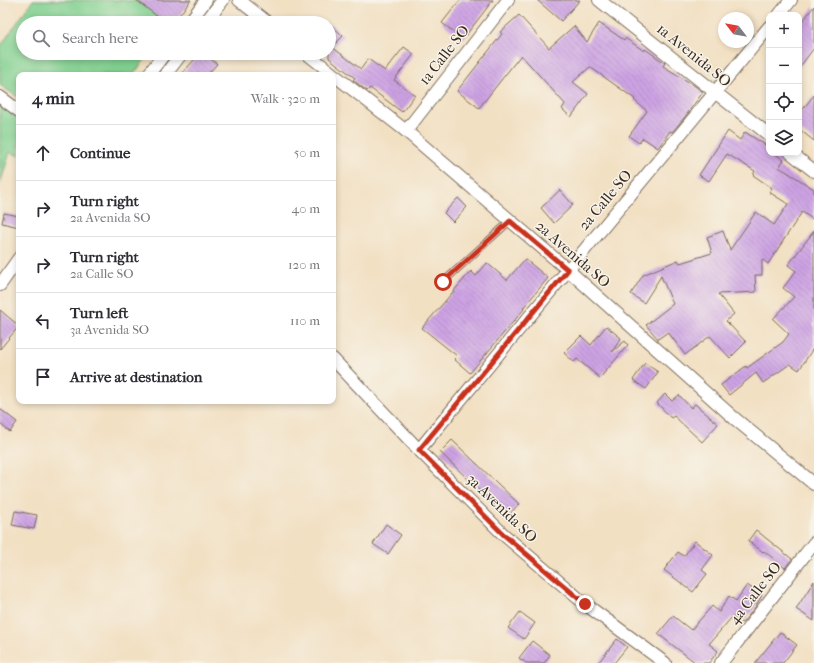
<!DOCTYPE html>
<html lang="en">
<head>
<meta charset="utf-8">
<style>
  body { margin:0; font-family:"IM FELL French Canon",serif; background:#f7f7f7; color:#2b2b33 }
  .controls { position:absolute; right:12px; top:12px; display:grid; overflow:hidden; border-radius:8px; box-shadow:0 2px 6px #0003 }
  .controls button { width:36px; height:36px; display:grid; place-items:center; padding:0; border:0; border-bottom:1px solid #e1e1e2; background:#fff; color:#2b2b33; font:20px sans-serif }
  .compass { position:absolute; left:718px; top:12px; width:36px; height:36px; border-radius:50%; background:#fff; box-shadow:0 2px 6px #0003; rotate:301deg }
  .stop { position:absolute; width:12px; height:12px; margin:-9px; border:3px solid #c8321e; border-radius:50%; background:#fff }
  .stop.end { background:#c8321e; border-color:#fff; box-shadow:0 1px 4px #0008 }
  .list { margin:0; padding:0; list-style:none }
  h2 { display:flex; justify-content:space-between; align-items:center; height:52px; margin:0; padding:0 16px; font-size:17px }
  h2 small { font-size:13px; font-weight:400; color:#7c7c81 }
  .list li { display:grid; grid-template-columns:26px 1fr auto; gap:12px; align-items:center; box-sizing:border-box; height:56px; padding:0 16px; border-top:1px solid #e1e1e2 }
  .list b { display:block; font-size:15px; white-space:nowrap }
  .list p { margin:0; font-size:13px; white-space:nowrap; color:#7c7c81 }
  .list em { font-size:13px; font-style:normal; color:#7c7c81 }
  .icon { flex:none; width:22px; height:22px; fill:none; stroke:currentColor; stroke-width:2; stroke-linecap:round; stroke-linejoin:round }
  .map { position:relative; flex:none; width:814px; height:663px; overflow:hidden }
  .search { position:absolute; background:#fff; box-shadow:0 2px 6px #0003; left:16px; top:16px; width:320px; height:44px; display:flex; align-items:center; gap:10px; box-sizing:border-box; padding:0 14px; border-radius:22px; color:#7c7c81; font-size:15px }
  .panel { position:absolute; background:#fff; box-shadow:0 2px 6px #0003; left:16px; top:72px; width:320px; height:332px; border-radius:8px }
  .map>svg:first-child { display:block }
  .park { fill:#81d090; stroke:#5e7d57 }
  .building { fill:url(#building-back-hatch) }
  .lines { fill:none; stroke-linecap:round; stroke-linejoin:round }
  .service-casing { stroke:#7b6a58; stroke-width:8 }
  .minor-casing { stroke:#7b6a58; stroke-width:14 }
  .service { stroke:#fff; stroke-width:6 }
  .minor { stroke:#fff; stroke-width:12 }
  .route { stroke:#c8321e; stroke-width:5 }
  .labels { text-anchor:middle; stroke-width:3; stroke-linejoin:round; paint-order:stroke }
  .street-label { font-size:15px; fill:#3b2a1e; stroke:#f7f3e8 }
</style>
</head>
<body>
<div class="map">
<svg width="814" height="663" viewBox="0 0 814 663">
  <defs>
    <pattern id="building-back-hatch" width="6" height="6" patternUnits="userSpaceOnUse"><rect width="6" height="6" fill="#cda3e4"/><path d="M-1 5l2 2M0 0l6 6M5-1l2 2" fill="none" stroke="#a885b8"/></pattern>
  </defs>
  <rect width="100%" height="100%" fill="#f7f3e8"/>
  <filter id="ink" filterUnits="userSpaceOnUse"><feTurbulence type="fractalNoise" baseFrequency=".025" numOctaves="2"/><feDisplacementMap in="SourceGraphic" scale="8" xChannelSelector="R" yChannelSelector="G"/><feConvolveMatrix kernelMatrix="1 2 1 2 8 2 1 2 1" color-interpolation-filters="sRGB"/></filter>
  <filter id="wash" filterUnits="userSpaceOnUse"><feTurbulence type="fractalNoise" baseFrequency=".012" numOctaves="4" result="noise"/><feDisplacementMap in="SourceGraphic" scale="16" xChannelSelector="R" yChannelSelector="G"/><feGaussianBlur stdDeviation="0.9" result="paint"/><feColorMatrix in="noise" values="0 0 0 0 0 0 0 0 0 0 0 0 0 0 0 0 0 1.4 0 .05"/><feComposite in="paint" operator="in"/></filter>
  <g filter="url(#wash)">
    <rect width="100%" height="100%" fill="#f2e0c3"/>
    <!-- park -->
    <g class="park">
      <polygon points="33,0 125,0 127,1 136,0 166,23 23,23 23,53 150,53 133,75 19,75 19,98 0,85 0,47"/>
      <polygon points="0,100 19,114 19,156 10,152 0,184"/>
    </g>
    <g id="blocks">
      <!-- building -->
      <g class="building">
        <polygon points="136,0 191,0 173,23 166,23"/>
        <polygon points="460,0 493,0 463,39 442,23"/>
        <polygon points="537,0 580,0 561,21"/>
        <polygon points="814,6 814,48 799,68 799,26"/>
        <polygon points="519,15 549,48 574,26 587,42 599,23 624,40 625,38 644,51 645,49 665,63 663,66 692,84 703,92 684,118 672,132 670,131 658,148 643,138 639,143 629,136 647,111 634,100 635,99 590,67 573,82 588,94 571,117 562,109 565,104 521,55 479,108 457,91 502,34 500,32"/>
        <polygon points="329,23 343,36 332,47 361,69 368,59 385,71 404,47 414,54 394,80 415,95 402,112 370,88 367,91 353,80 355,78 329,58"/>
        <polygon points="200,53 204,53 217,64 207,75 181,75"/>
        <polygon points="814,95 814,141 799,129 799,114"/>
        <polygon points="728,131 740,140 745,132 767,146 766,148 769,149 769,153 774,153 784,160 779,167 814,189 814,220 802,212 768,264 762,259 762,275 755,275 756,292 718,294 734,314 726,321 746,342 730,358 710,336 685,355 668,332 658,339 646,325 673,304 661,276 644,303 631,294 643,275 678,260 680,263 712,253 707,237 723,231 730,250 756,212 774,225 788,204 769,192 772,188 753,175 755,171 727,154 709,181 699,175"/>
        <polygon points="560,190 573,205 554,223 541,208"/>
        <polygon points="458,198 467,207 453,222 444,213"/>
        <polygon points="4,213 19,216 19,227 2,223"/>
        <polygon points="814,231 814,347 799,370 790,364 763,383 756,373 729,395 721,385 746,366 747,368 783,342 789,334 773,319 794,297 783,288 796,271 788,265"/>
        <polygon points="525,259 548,278 523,308 524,309 470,373 454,359 457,356 422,328 471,271 476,276 487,263 507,280"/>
        <polygon points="0,310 19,326 0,349"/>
        <polygon points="606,326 621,338 612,352 625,341 628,345 600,378 577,359 574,362 564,353 581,336 591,345"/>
        <polygon points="645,363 658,372 646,389 633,380"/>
        <polygon points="665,394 672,401 679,395 691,408 695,404 718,424 702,442 674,416 671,418 657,403"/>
        <polygon points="0,409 17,422 10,432 0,424"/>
        <polygon points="452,440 519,504 507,517 440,452"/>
        <polygon points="15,511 37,515 34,529 12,525"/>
        <polygon points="386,524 401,535 388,554 373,544"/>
        <polygon points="756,530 767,539 792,559 785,568 764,551 763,552 748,541"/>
        <polygon points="695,541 713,555 702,570 707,574 693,592 664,570 678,552 684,556"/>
        <polygon points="814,581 814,621 796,609"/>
        <polygon points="747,585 762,595 754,609 742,623 732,617 709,644 718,651 709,663 696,663 658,634 673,616 691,630 712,606 719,612 729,596 736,601"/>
        <polygon points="520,612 535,623 524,639 508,628"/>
        <polygon points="780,632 797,645 783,663 755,663"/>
        <polygon points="617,639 627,647 614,663 598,663"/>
        <polygon points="532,641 550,655 544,663 526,663 519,658"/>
      </g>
    </g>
  </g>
  <g filter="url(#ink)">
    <use href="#blocks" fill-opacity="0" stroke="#7b6a58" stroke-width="1"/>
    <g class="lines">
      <defs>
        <polyline id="service" points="443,282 510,221"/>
        <g id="minor">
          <polyline points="239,0 268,23"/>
          <polyline points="599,0 769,135"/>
          <polyline points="779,15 791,0"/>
          <polyline points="189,23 206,0"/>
          <polyline points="205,23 223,0"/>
          <polyline points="306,53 406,131 568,270 734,418 814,484"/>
          <polyline points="148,75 165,53"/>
          <polyline points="165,75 182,53"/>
          <polyline points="0,97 19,111"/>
          <polyline points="406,131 508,0"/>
          <polyline points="791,153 814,171"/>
          <polyline points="0,285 19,258"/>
          <polyline points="333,359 419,450 503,534 585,604 665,663"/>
          <polyline points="419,450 769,27"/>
          <polyline points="721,663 814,543"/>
        </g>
      </defs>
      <!-- service casing -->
      <use href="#service" class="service-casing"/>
      <!-- minor casing -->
      <use href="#minor" class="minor-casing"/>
      <!-- service -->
      <use href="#service" class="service"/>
      <!-- minor -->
      <use href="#minor" class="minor"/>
    </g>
  </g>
  <g class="lines" filter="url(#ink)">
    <!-- route -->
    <polyline class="route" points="443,282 510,221 568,270 419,450 503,534 585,604"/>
  </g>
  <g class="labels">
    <!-- street labels -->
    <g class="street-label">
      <text transform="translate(444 55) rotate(-52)" y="5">1a Calle SO</text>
      <text transform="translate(694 55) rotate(39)" y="5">1a Avenida SO</text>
      <text transform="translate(605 200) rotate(-50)" y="5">2a Calle SO</text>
      <text transform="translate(573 254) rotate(41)" y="5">2a Avenida SO</text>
      <text transform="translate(502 508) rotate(44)" y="5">3a Avenida SO</text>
      <text transform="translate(755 593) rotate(-52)" y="5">4a Calle SO</text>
    </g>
  </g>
</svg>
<div class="controls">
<button>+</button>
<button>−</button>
<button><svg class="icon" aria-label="locate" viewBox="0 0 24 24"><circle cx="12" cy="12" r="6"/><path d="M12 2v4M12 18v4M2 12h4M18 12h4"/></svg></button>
<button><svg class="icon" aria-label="layers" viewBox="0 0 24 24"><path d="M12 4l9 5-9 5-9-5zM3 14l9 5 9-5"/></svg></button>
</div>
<svg class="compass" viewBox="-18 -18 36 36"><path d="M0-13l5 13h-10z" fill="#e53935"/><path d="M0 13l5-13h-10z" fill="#7c7c81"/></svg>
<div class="stop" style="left:443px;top:282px"></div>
<div class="stop end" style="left:585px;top:604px"></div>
<div class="search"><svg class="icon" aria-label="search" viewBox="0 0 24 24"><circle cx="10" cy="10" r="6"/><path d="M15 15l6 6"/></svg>Search here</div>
<section class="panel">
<h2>4 min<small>Walk · 320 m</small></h2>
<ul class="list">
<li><svg class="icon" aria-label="ahead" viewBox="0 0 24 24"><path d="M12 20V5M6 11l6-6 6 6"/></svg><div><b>Continue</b></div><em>50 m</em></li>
<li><svg class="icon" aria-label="right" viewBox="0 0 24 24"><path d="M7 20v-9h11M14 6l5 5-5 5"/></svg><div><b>Turn right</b><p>2a Avenida SO</p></div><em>40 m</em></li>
<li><svg class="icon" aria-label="right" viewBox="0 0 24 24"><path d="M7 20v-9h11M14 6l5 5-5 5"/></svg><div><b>Turn right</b><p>2a Calle SO</p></div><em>120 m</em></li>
<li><svg class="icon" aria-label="left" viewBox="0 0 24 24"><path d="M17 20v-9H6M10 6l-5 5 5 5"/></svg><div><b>Turn left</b><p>3a Avenida SO</p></div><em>110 m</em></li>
<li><svg class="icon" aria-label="arrive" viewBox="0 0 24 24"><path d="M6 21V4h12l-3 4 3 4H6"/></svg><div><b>Arrive at destination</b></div></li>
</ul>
</section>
</div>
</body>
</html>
